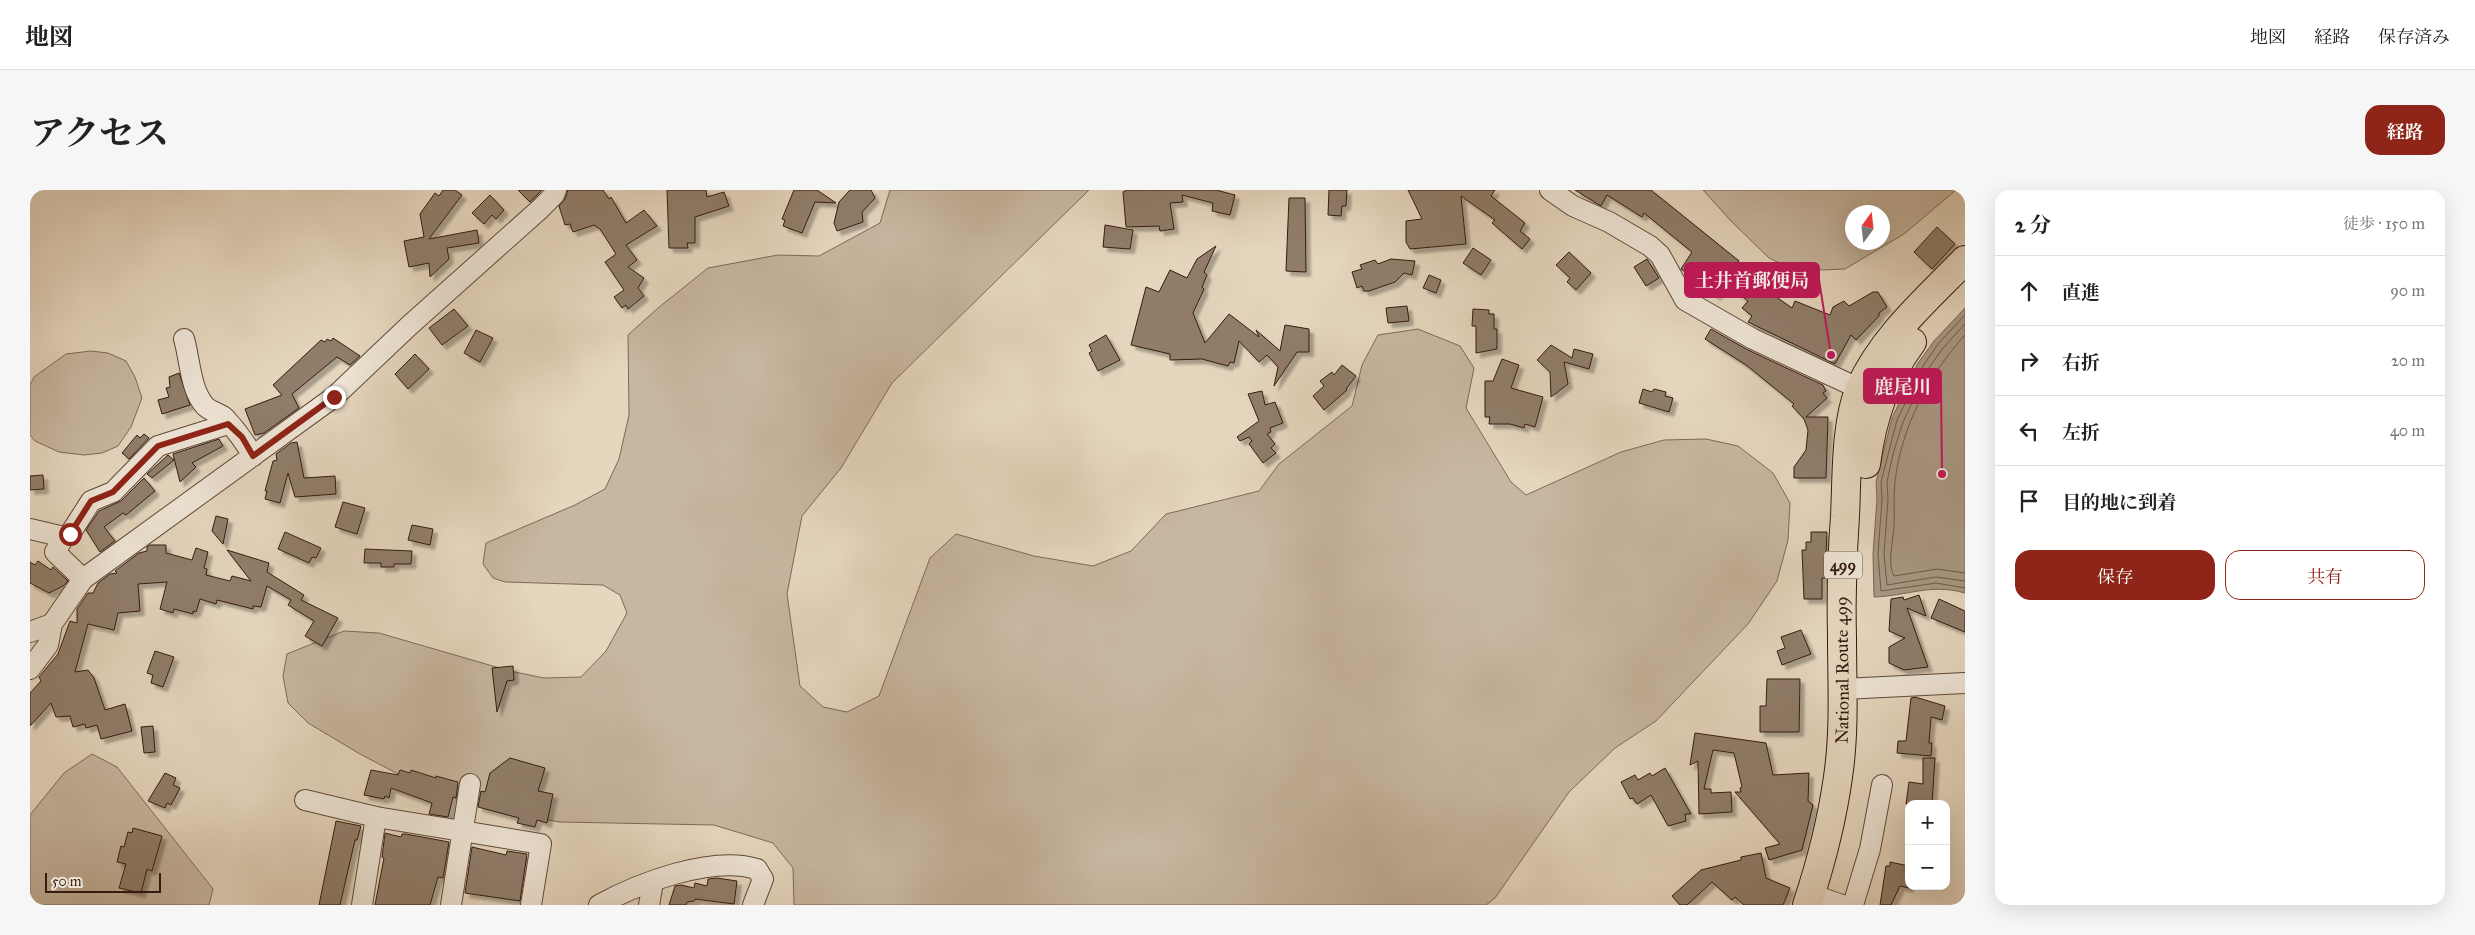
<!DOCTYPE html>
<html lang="ja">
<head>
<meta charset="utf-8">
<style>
  body { margin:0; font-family:"IM FELL Great Primer","Noto Serif JP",serif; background:#f6f6f6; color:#222 }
  .controls { position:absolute; right:15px; bottom:15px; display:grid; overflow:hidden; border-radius:10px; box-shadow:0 5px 20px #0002 }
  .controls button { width:45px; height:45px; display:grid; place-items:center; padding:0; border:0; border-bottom:1px solid #e0e0e0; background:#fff; color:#222; font:25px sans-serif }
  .compass { position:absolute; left:1815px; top:15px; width:45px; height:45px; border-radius:50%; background:#fff; box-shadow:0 5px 20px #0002; rotate:15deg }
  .scale { position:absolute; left:15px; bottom:12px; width:116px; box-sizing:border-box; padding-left:5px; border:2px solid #341c0e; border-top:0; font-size:14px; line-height:18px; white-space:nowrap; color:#341c0e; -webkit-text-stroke:4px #eee4d5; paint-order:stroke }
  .stop { position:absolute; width:15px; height:15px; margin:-11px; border:4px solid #8f2418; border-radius:50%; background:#fff }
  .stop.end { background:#8f2418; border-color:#fff; box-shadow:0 1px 5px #0008 }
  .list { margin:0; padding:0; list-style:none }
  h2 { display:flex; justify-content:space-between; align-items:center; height:65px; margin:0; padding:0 20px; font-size:21px }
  h2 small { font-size:16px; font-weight:400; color:#767676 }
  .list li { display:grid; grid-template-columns:32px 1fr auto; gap:15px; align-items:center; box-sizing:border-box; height:70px; padding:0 20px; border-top:1px solid #e0e0e0 }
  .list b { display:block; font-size:19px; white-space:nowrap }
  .list em { font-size:16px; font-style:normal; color:#767676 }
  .actions { display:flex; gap:10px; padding:15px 20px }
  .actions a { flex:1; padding:11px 0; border:1px solid #8f2418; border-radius:15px; text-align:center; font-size:18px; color:#8f2418 }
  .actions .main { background:#8f2418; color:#fff }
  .icon { flex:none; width:28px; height:28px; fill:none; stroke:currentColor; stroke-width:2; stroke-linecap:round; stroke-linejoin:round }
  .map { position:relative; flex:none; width:1935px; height:715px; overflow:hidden; border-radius:15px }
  header { display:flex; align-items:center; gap:30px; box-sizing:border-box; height:70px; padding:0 25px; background:#fff; border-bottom:1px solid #e0e0e0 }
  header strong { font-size:24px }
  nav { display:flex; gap:28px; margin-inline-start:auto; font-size:18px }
  .intro { display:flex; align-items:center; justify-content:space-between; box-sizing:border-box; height:120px; padding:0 30px }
  h1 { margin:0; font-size:35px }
  .button { padding:12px 22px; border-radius:15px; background:#8f2418; color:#fff; font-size:18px; font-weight:700 }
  main { display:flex; gap:30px; padding:0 30px }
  aside { flex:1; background:#fff; border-radius:15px; box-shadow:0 5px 20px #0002 }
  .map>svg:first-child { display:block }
  .green { fill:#c7b6a0; stroke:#7e6957; fill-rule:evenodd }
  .water { fill:#a99782; stroke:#7a6654 }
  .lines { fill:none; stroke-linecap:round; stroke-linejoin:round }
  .shore { stroke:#6e5a48; stroke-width:1 }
  .building { fill:#907d6a; stroke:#341c0e; filter:url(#shadow) }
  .minor-casing { stroke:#604a3a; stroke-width:22 }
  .highway-casing { stroke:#341c0e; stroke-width:30 }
  .minor { stroke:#eee4d5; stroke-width:20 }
  .highway { stroke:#e5d6be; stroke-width:28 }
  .route { stroke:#8f2418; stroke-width:6 }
  .labels { text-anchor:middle; stroke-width:4.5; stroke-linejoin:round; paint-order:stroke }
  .shield { fill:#eee4d5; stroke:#6c584a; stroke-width:1 }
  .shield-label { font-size:16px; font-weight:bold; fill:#341c0e }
  .street-label { font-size:18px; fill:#341c0e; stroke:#eee4d5 }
  .leader { fill:none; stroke:#c2185b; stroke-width:2 }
  .callout-dot { fill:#c2185b; stroke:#eee4d5; stroke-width:2 }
  .callout { fill:#c2185b; stroke:#c2185b; stroke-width:2 }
  .callout-label { font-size:19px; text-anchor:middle; font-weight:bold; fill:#fff }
</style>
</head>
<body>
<header>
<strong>地図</strong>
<nav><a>地図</a><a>経路</a><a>保存済み</a></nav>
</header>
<div class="intro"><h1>アクセス</h1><a class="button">経路</a></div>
<main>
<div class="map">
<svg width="1935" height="715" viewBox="0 0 1935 715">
  <defs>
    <filter id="shadow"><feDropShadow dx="4.5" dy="4.5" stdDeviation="1" flood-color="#0004"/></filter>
  </defs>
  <rect width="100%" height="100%" fill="#e5d6be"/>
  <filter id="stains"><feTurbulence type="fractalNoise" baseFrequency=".004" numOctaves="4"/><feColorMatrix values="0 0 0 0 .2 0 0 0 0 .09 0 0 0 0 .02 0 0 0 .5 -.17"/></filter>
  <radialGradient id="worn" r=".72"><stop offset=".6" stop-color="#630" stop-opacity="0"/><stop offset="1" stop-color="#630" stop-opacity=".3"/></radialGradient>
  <!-- green -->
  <g class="green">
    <polygon points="860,0 1059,0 862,193 811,278 772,326 757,404 770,496 793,517 817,522 849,506 900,368 926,344 1004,366 1063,376 1101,361 1136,324 1229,301 1249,274 1322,216 1332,175 1348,145 1388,139 1430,156 1444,178 1436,218 1481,292 1496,305 1591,262 1634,250 1676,249 1708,256 1743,283 1760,313 1758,350 1747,391 1718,434 1626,531 1585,558 1539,602 1465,708 1456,715 764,715 763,678 743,653 684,635 529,632 449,616 391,596 330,564 278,533 258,513 253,486 257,464 314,441 349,443 480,481 514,488 551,487 576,461 597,423 590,405 573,395 475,392 463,388 453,374 456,353 545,315 575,299 589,269 599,225 598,145 628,118 678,78 748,65 789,66 850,33"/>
    <path d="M1673 0H1926L1874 44 1815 79 1766 81 1739 68 1701 31ZM1852 22V52H1822V22Z"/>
    <polygon points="61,161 78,163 96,171 105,187 112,208 101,237 88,256 72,263 54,265 29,262 5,251 0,245 0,195 4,187 36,164"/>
    <polygon points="62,564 87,577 183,699 179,715 0,715 0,625 34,583"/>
  </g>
  <!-- water -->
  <path class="water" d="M1935 118V403C1900 393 1878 406 1844 407L1843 364 1847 309 1846 292 1862 228 1888 173 1904 151Z"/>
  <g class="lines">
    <!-- shore -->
    <g class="shore">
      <polyline points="1935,125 1908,154 1893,176 1867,230 1851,292 1852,309 1848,364 1851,401 1906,393 1935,398"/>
      <polyline points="1935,134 1913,158 1898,179 1873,232 1863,264 1857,292 1858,309 1854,364 1857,395 1906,387 1935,391"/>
      <path d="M1935 145C1899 184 1871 238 1865 292 1863 306 1865 322 1864 337 1863 351 1857 375 1864 386L1907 379 1935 383"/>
    </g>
  </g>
  <!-- building -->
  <g class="building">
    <polygon points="413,0 425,0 432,5 399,49 447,40 449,53 417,58 419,69 400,87 399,73 379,77 374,51 394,47 390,24 405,3 409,6"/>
    <polygon points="488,0 512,0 500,12"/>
    <polygon points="538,0 573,0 579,9 581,7 596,33 614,20 627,36 596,55 607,70 598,77 614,88 608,98 614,106 598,119 596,115 592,118 584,107 594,100 575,72 586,64 570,39 564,35 543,42 540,34 535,35 529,16 535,9"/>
    <polygon points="637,0 676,0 677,7 694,2 699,16 665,27 665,53 657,53 658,58 639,58"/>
    <polygon points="764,0 787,0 806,13 785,12 772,43 753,36 755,30 752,29"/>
    <polygon points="820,0 841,0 845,8 832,22 833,32 807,41 804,33 809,12"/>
    <polygon points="1097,0 1186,0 1205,5 1200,25 1182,21 1183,13 1152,5 1153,12 1140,13 1144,39 1130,41 1129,36 1096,37 1093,2"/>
    <polygon points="1299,0 1317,0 1316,16 1312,16 1311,26 1298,25"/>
    <polygon points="1378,0 1465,0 1461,6 1495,33 1490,41 1500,49 1492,59 1462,33 1465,30 1431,6 1436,54 1380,59 1376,52 1376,31 1392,29"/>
    <polygon points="1545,0 1621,0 1709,71 1706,74 1734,95 1732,97 1762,118 1765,111 1800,125 1803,117 1814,111 1819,116 1843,102 1848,102 1857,117 1849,123 1849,126 1826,150 1821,145 1805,174 1718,132 1722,126 1712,118 1718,111 1695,93 1686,106 1651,79 1662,62 1614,23 1612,27 1577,5 1571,16"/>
    <polygon points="460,5 474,20 466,29 462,25 454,34 442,23"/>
    <polygon points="1259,8 1275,8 1276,82 1256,81"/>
    <polygon points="1075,35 1103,40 1100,59 1073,57"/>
    <polygon points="1907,37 1925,54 1902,79 1884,62"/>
    <polygon points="1186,56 1174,82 1177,85 1172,97 1174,99 1163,123 1175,153 1199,124 1229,147 1226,140 1250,161 1255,135 1279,139 1279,162 1267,162 1244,196 1248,177 1237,165 1229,172 1209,151 1204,173 1200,172 1198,176 1172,169 1140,170 1140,164 1101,155 1116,97 1129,102 1140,80 1157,88 1167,69"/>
    <polygon points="1443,58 1461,70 1451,85 1433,73"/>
    <polygon points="1539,62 1561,83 1546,100 1537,92 1540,88 1526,75"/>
    <polygon points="1361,69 1385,71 1382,85 1374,83 1365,92 1339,101 1334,101 1332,96 1327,98 1322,82 1332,79 1330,75 1345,70 1348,74"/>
    <polygon points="1617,69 1629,88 1616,96 1604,77"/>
    <polygon points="1399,85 1411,90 1406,103 1393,98"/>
    <polygon points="1377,116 1379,131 1358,133 1356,118"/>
    <polygon points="424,119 438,136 412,155 399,138"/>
    <polygon points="1443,119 1459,120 1459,124 1464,124 1464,139 1467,139 1467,159 1446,163 1446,136 1442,136"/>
    <polygon points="1681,139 1718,160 1793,195 1796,201 1793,203 1797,208 1776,227 1798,227 1796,288 1764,288 1764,277 1776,260 1778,240 1774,229 1762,216 1764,214 1716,175 1675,149"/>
    <polygon points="446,140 463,148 450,172 434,163"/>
    <polygon points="1076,145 1090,170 1068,181 1059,163 1062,161 1059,155"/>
    <polygon points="303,148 330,166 320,175 307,167 262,204 269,218 234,243 225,245 215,219 252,205 243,195 291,150 295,152 297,149 301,151"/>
    <polygon points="1521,155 1542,168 1544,159 1563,164 1559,179 1534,172 1538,194 1521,207 1520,182 1507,170"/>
    <polygon points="385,164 399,179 378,199 365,184"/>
    <polygon points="1472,169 1489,175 1481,198 1513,207 1505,237 1495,234 1494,238 1480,234 1459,234 1460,227 1455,227 1455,191 1463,191"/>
    <polygon points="1312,175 1326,186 1316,199 1317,200 1294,220 1283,206 1294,196 1290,191 1302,182 1304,185"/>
    <polygon points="149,183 160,215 132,224 128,210 139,207 136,198 140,197 139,187"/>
    <polygon points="1613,199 1622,202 1624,199 1636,202 1635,206 1643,208 1639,222 1609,213"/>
    <polygon points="1232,201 1235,215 1245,212 1253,233 1240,238 1241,242 1237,244 1245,254 1241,258 1246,263 1233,273 1219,254 1222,251 1219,247 1210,251 1207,247 1229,231 1218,204"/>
    <polygon points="114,244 119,248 99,269 92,263 107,245 110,248"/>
    <polygon points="189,249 193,256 162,273 166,277 150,292 143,264"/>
    <polygon points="267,252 274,288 305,286 306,304 265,307 258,283 250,313 235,309 237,301 235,301 243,271 247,270 246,264 261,253"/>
    <polygon points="138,265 144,270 122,288 117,284"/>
    <polygon points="13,285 14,299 0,300 0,286"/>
    <polygon points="114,288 125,301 96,325 93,323 74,337 85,351 70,362 56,340 69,321 91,311"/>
    <polygon points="313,312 335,318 327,344 305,337"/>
    <polygon points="186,326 198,329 193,354 182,341"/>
    <polygon points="382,335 403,339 400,355 378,350"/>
    <polygon points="255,342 291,358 286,368 282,367 279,373 248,359"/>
    <polygon points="1781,342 1797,342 1795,388 1792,388 1792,409 1774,409 1772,360 1776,360 1776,352 1781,352"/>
    <polygon points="120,355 136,355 136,363 162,370 166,358 178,362 174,378 177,379 176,385 200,391 202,386 221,391 197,360 239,373 237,382 274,405 271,410 308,428 292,456 275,446 284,431 258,415 261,410 237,396 231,417 223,416 223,419 187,410 186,414 170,409 166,422 163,421 163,424 144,419 143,423 130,419 137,392 108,394 110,421 88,423 84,440 58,434 45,482 58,480 64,488 75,520 95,514 102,541 71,549 67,535 56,538 55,534 43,537 40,526 26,527 21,513 0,536 0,503 11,491 9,487 28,464 40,431 47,433 47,419 58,403 63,403 68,393 80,384 87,383 85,381 109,363 117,361 117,357"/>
    <polygon points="335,359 382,361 381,374 364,374 364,377 351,377 351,373 334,373"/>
    <polygon points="8,371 21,380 23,377 38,391 33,396 19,403 0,393 0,372 5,375"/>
    <polygon points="1889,405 1896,426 1877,418 1898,477 1874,480 1859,473 1859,457 1875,448 1859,441 1861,409 1873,407 1874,410"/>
    <polygon points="1909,409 1935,421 1935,442 1901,428"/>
    <polygon points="1771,440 1781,464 1752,475 1747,461 1755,458 1751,447"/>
    <polygon points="125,461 144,467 133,497 121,493 123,485 117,483"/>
    <polygon points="483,476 484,490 477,491 467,522 462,478"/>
    <polygon points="1737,489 1770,489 1769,542 1730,542 1730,516 1736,516"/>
    <polygon points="1885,507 1915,516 1912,530 1901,527 1899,553 1902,553 1901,566 1867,563 1868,551 1876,551 1881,508"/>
    <polygon points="123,536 125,562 114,563 111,537"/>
    <polygon points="1665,543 1736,553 1743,585 1779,583 1778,611 1783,615 1772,660 1739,670 1735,658 1750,654 1705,602 1711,602 1710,598 1712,597 1704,563 1683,560 1674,599 1681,599 1681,603 1701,602 1702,622 1669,624 1668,571 1660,575"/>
    <polygon points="480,568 515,578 508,601 523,604 517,633 507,630 505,637 487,633 489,628 448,617 451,601 455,602 460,583"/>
    <polygon points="1893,568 1905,568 1902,614 1876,614 1879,592 1893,594"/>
    <polygon points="1635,578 1661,624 1655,624 1656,631 1638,636 1621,605 1607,614 1603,608 1600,609 1591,592 1605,585 1608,590 1620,583 1622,586"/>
    <polygon points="341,580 368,585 370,580 380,583 381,580 406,588 406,586 428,592 426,608 423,607 418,627 399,624 402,613 361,598 359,608 355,606 354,609 334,605"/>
    <polygon points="135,583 146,588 143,595 150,598 141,615 137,613 135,618 118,611"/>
    <polygon points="306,631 331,636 327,650 325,650 310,715 289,715"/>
    <polygon points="103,638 132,646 122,681 117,679 111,703 89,698 96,674 87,672 91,656 94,657 98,642 102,643"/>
    <polygon points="355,643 371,647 372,644 376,644 419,652 413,688 408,687 400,715 345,715 354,668 352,667"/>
    <polygon points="442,657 476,665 477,661 497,664 490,711 435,703"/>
    <polygon points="1731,663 1736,688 1760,698 1753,715 1714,715 1705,707 1702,710 1682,692 1657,715 1650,715 1642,706 1671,680 1711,670 1711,667"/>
    <polygon points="1860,672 1879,676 1879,698 1870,696 1861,715 1850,715 1856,676 1860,676"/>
    <polygon points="687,688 707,691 704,714 665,709 664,711 657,712 656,715 639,715 645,696 651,695 664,698 665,693 677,696 678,689"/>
  </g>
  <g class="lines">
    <defs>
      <g id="minor">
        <polyline points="1520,0 1543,16 1579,32 1620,56 1630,65 1655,110 1723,149 1830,199"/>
        <path d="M154 149C160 169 160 199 175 216 181 222 190 223 195 228 206 240 215 252 223 266"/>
        <polyline points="0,339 34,347 25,362 53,389"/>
        <polyline points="34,347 40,344 61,311 83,302 128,256 198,234"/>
        <polyline points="0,442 22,434"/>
        <polyline points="0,479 18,455 22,434 53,389 304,207 380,135 510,19 524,5 526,0"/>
        <polyline points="1813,499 1935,493"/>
        <polyline points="275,610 346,627"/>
        <polyline points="1795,709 1812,715"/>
        <polyline points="332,715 346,627 511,654 501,715"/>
        <polyline points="421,715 440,594"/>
        <path d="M569 715C609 693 682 665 727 679L733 689 723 715"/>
        <polyline points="619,715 623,692"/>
        <polyline points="1823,715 1840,659 1852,595"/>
      </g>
      <g id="highway">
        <path d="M1836 274C1842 228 1855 189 1882 152"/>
        <path id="s1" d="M1777 715C1791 673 1802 630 1808 587 1815 540 1812 493 1812 447 1811 406 1812 366 1815 326 1817 288 1815 234 1830 198 1852 148 1898 108 1935 70"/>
      </g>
    </defs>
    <!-- minor casing -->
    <use href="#minor" class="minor-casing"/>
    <!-- highway casing -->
    <use href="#highway" class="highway-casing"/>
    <!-- minor -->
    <use href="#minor" class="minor"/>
    <!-- highway -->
    <use href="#highway" class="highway"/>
  </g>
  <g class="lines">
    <!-- route -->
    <polyline class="route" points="40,344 61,311 83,302 128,256 198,234 212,247 223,266 304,207"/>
  </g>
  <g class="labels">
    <!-- shield labels -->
    <rect class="shield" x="1794" y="361.5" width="38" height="27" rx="4"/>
    <g class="shield-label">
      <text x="1813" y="381">499</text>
    </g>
    <!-- street labels -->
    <g class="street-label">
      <text dy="6" stroke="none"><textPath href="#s1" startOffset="239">National Route 499</textPath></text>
    </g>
  </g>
  <!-- callouts -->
  <path class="leader" d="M1801 165L1789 90M1912 284L1911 196"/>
  <g class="callout-dot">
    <circle cx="1801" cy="165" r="5"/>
    <circle cx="1912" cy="284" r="5"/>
  </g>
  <g class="callout">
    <rect x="1655" y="73" width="134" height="34" rx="5"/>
    <rect x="1834" y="179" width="77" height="34" rx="5"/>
  </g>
  <g class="callout-label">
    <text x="1722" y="97">土井首郵便局</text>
    <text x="1873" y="203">鹿尾川</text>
  </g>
  <rect width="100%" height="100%" filter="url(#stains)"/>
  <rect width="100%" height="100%" fill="url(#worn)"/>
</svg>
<div class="controls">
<button>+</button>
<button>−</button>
</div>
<svg class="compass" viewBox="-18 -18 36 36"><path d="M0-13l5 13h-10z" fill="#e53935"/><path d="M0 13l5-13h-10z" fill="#767676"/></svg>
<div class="scale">50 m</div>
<div class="stop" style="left:40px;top:344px"></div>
<div class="stop end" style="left:304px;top:207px"></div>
</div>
<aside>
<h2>2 分<small>徒歩 · 150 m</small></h2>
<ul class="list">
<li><svg class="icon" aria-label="ahead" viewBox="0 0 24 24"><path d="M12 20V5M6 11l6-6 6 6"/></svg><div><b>直進</b></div><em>90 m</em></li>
<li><svg class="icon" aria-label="right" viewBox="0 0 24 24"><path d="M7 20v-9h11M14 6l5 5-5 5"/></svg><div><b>右折</b></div><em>20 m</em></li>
<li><svg class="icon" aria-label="left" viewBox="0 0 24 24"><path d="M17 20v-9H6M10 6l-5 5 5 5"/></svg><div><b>左折</b></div><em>40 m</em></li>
<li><svg class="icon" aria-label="arrive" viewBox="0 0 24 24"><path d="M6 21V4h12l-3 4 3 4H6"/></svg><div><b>目的地に到着</b></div></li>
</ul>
<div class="actions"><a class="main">保存</a><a>共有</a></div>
</aside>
</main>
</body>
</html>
